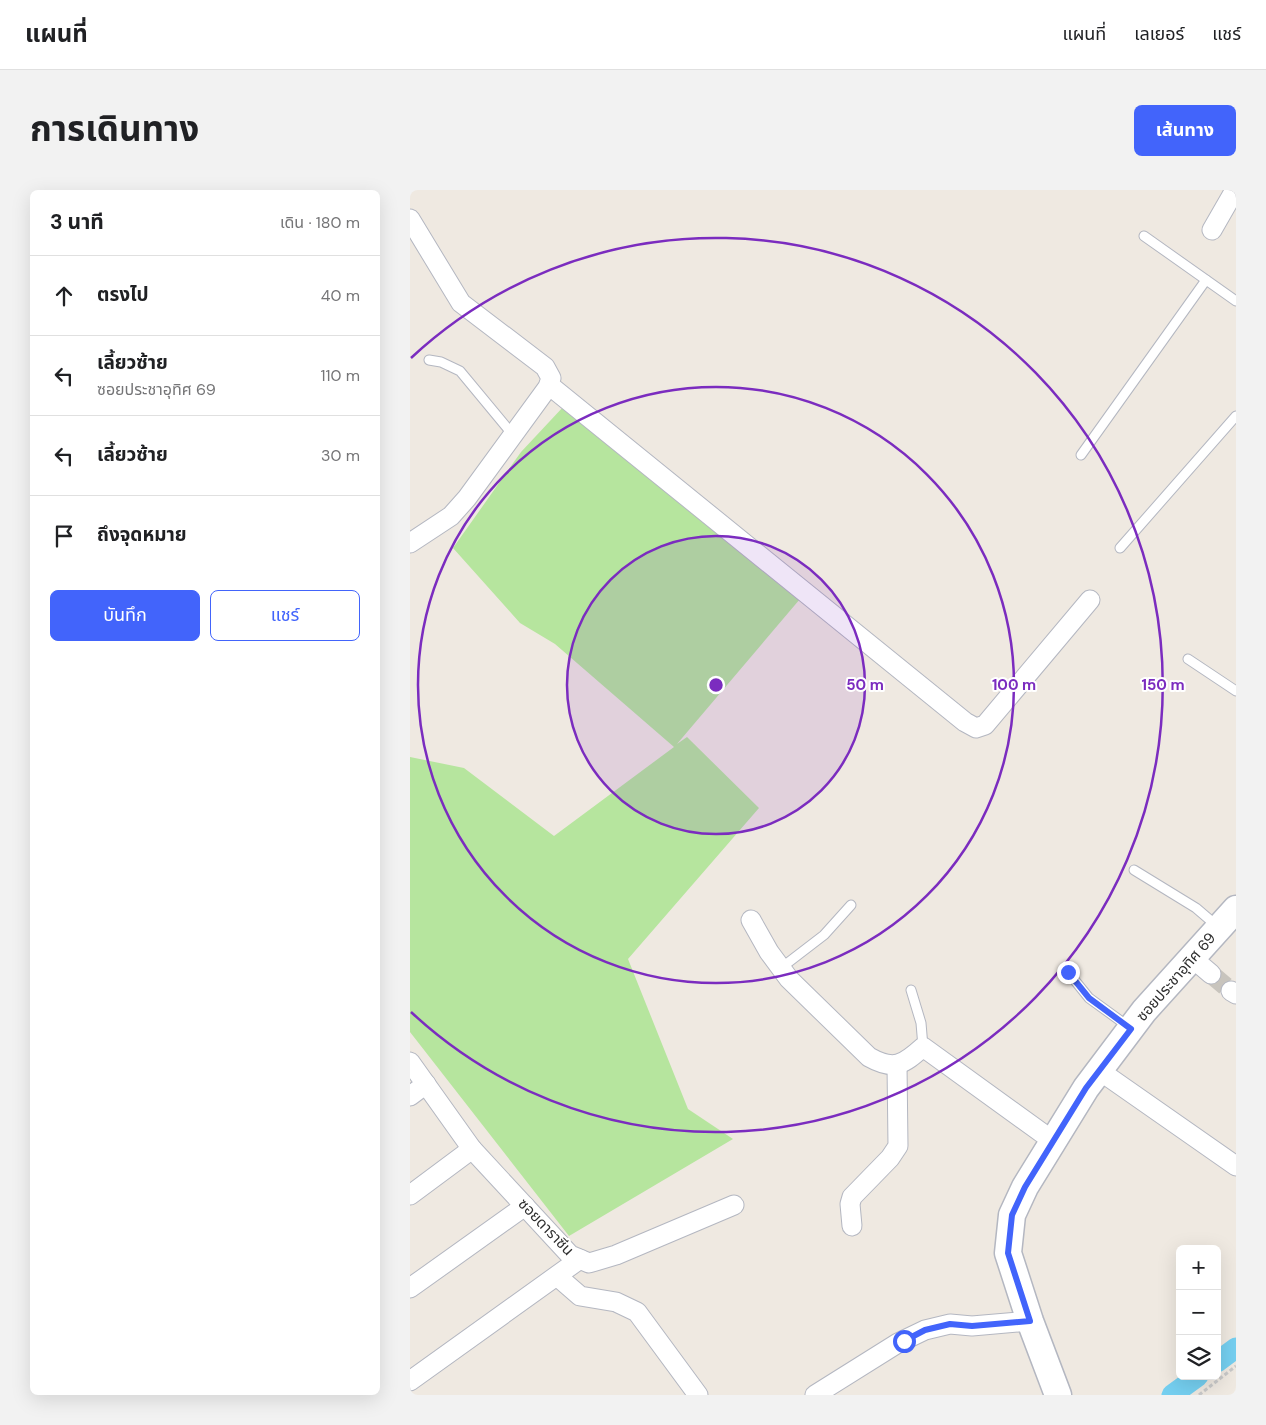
<!DOCTYPE html>
<html lang="th">
<head>
<meta charset="utf-8">
<style>
  body { margin:0; font-family:"DM Sans","Noto Sans Thai",sans-serif; background:#f2f2f2; color:#202124 }
  .controls { position:absolute; right:15px; bottom:15px; display:grid; overflow:hidden; border-radius:8px; box-shadow:0 5px 20px #0002 }
  .controls button { width:45px; height:45px; display:grid; place-items:center; padding:0; border:0; border-bottom:1px solid #e0e0e0; background:#fff; color:#202124; font:25px sans-serif }
  .stop { position:absolute; width:15px; height:15px; margin:-11px; border:4px solid #4264fb; border-radius:50%; background:#fff }
  .stop.end { background:#4264fb; border-color:#fff; box-shadow:0 1px 5px #0008 }
  .list { margin:0; padding:0; list-style:none }
  h2 { display:flex; justify-content:space-between; align-items:center; height:65px; margin:0; padding:0 20px; font-size:21px }
  h2 small { font-size:16px; font-weight:400; color:#757577 }
  .list li { display:grid; grid-template-columns:32px 1fr auto; gap:15px; align-items:center; box-sizing:border-box; height:80px; padding:0 20px; border-top:1px solid #e0e0e0 }
  .list b { display:block; font-size:19px; white-space:nowrap }
  .list p { margin:0; font-size:16px; white-space:nowrap; color:#757577 }
  .list em { font-size:16px; font-style:normal; color:#757577 }
  .actions { display:flex; gap:10px; padding:15px 20px }
  .actions a { flex:1; padding:11px 0; border:1px solid #4264fb; border-radius:8px; text-align:center; font-size:18px; color:#4264fb }
  .actions .main { background:#4264fb; color:#fff }
  .icon { flex:none; width:28px; height:28px; fill:none; stroke:currentColor; stroke-width:2; stroke-linecap:round; stroke-linejoin:round }
  .map { position:relative; flex:none; width:826px; height:1205px; overflow:hidden; border-radius:8px }
  header { display:flex; align-items:center; gap:30px; box-sizing:border-box; height:70px; padding:0 25px; background:#fff; border-bottom:1px solid #e0e0e0 }
  header strong { font-size:24px }
  nav { display:flex; gap:28px; margin-inline-start:auto; font-size:18px }
  .intro { display:flex; align-items:center; justify-content:space-between; box-sizing:border-box; height:120px; padding:0 30px }
  h1 { margin:0; font-size:35px }
  .button { padding:12px 22px; border-radius:8px; background:#4264fb; color:#fff; font-size:18px; font-weight:700 }
  main { display:flex; gap:30px; padding:0 30px }
  aside { flex:1; background:#fff; border-radius:8px; box-shadow:0 5px 20px #0002 }
  .map>svg:first-child { display:block }
  .green { fill:#b6e59e }
  .lines { fill:none; stroke-linecap:round; stroke-linejoin:round }
  .canal { stroke:#75cff0; stroke-width:21 }
  .street-tunnel { stroke:#c8c4bd; stroke-width:19; stroke-dasharray:19 9; stroke-linecap:butt }
  .lane-casing { stroke:#b4b7c1; stroke-width:11 }
  .street-casing { stroke:#b4b7c1; stroke-width:21 }
  .secondary-casing { stroke:#b4b7c1; stroke-width:29 }
  .path { stroke:#c9c9c9; stroke-width:3; stroke-dasharray:4 2.5; stroke-linecap:butt }
  .lane { stroke:#fff; stroke-width:9 }
  .street { stroke:#fff; stroke-width:19 }
  .secondary { stroke:#fff; stroke-width:26 }
  .route { stroke:#4264fb; stroke-width:6 }
  .ring { fill:none; stroke:#7b2cbf; stroke-width:2.5 }
  .labels { text-anchor:middle; stroke-width:4; stroke-linejoin:round; paint-order:stroke }
  .street-label { font-size:15px; fill:#2e2e2e; stroke:#fff }
  .centre { fill:#7b2cbf; stroke:#fff; stroke-width:2.5 }
  .ring-label { font-size:15px; text-anchor:middle; font-weight:bold; fill:#7b2cbf; stroke:#fff; stroke-width:4; stroke-linejoin:round; paint-order:stroke }
</style>
</head>
<body>
<header>
<strong>แผนที่</strong>
<nav><a>แผนที่</a><a>เลเยอร์</a><a>แชร์</a></nav>
</header>
<div class="intro"><h1>การเดินทาง</h1><a class="button">เส้นทาง</a></div>
<main>
<aside>
<h2>3 นาที<small>เดิน · 180 m</small></h2>
<ul class="list">
<li><svg class="icon" aria-label="ahead" viewBox="0 0 24 24"><path d="M12 20V5M6 11l6-6 6 6"/></svg><div><b>ตรงไป</b></div><em>40 m</em></li>
<li><svg class="icon" aria-label="left" viewBox="0 0 24 24"><path d="M17 20v-9H6M10 6l-5 5 5 5"/></svg><div><b>เลี้ยวซ้าย</b><p>ซอยประชาอุทิศ 69</p></div><em>110 m</em></li>
<li><svg class="icon" aria-label="left" viewBox="0 0 24 24"><path d="M17 20v-9H6M10 6l-5 5 5 5"/></svg><div><b>เลี้ยวซ้าย</b></div><em>30 m</em></li>
<li><svg class="icon" aria-label="arrive" viewBox="0 0 24 24"><path d="M6 21V4h12l-3 4 3 4H6"/></svg><div><b>ถึงจุดหมาย</b></div></li>
</ul>
<div class="actions"><a class="main">บันทึก</a><a>แชร์</a></div>
</aside>
<div class="map">
<svg width="826" height="1205" viewBox="0 0 826 1205">
  <rect width="100%" height="100%" fill="#efe9e1"/>
  <!-- green -->
  <polygon class="green" points="154,216 390,409 267,554 277,547 349,618 218,769 278,919 323,949 159,1046 0,842 0,567 54,578 144,646 264,557 145,454 110,433 43,358 111,262"/>
  <g class="lines">
    <!-- canal -->
    <g class="canal">
      <polyline points="807,1172 826,1158"/>
      <polyline points="762,1205 788,1186"/>
    </g>
    <!-- street-tunnel -->
    <polyline class="street-tunnel" points="801,784 821,801"/>
    <defs>
      <g id="lane">
        <polyline points="734,46 826,111"/>
        <polyline points="19,170 31,172 50,181 103,245"/>
        <polyline points="671,265 796,90"/>
        <polyline points="710,358 826,226"/>
        <polyline points="778,469 826,501"/>
        <polyline points="724,680 786,718 807,736"/>
        <polyline points="371,778 414,745 441,715"/>
        <polyline points="658,782 679,808 719,837"/>
        <polyline points="501,800 511,833 513,857"/>
      </g>
      <g id="street">
        <polyline points="0,29 51,113 135,177 141,188 138,197 57,308 41,326 0,353"/>
        <polyline points="802,40 825,0"/>
        <polyline points="139,195 555,532 566,538 575,535 680,410"/>
        <path d="M341 730 359 762 379 789 459 867C484 881 493 875 513 857L643 951"/>
        <polyline points="781,767 801,784"/>
        <polyline points="821,801 826,804"/>
        <polyline points="0,872 62,959 160,1065 179,1073 206,1065 324,1015"/>
        <polyline points="690,881 826,976"/>
        <polyline points="0,906 16,894"/>
        <polyline points="0,1005 62,959"/>
        <polyline points="442,1036 440,1014 442,1007 480,968 488,956 487,875"/>
        <polyline points="147,1086 170,1106 206,1112 227,1122 288,1205"/>
        <polyline points="0,1098 115,1016"/>
        <polyline points="0,1191 170,1069"/>
        <polyline points="405,1205 488,1153 515,1140 540,1134 562,1136 620,1131"/>
      </g>
      <polyline id="secondary" points="648,1205 620,1131 598,1063 602,1025 615,997 676,898 734,821 826,719"/>
    </defs>
    <!-- lane casing -->
    <use href="#lane" class="lane-casing"/>
    <!-- street casing -->
    <use href="#street" class="street-casing"/>
    <!-- secondary casing -->
    <use href="#secondary" class="secondary-casing"/>
    <!-- path -->
    <polyline class="path" points="789,1205 826,1176"/>
    <!-- lane -->
    <use href="#lane" class="lane"/>
    <!-- street -->
    <use href="#street" class="street"/>
    <!-- secondary -->
    <use href="#secondary" class="secondary"/>
  </g>
  <g class="lines">
    <!-- route -->
    <polyline class="route" points="494,1151 515,1140 540,1134 562,1136 620,1131 598,1063 602,1025 615,997 676,898 721,839 679,808 658,782"/>
  </g>
  <!-- distance rings -->
  <circle cx="306" cy="495" r="149" fill="#7b2cbf" fill-opacity=".12"/>
  <g class="ring">
    <circle cx="306" cy="495" r="149"/>
    <circle cx="306" cy="495" r="298"/>
    <path d="M1 168A447 447 0 1 1 1 822"/>
  </g>
  <g class="labels">
    <!-- street labels -->
    <g class="street-label">
      <text transform="translate(766 787) rotate(-49)" y="5">ซอยประชาอุทิศ 69</text>
      <text transform="translate(136 1037) rotate(46)" y="5">ซอยดาราซีน</text>
    </g>
  </g>
  <circle cx="306" cy="495" r="8" class="centre"/>
  <g class="ring-label">
    <text x="455" y="500">50 m</text>
    <text x="604" y="500">100 m</text>
    <text x="753" y="500">150 m</text>
  </g>
</svg>
<div class="controls">
<button>+</button>
<button>−</button>
<button><svg class="icon" aria-label="layers" viewBox="0 0 24 24"><path d="M12 4l9 5-9 5-9-5zM3 14l9 5 9-5"/></svg></button>
</div>
<div class="stop" style="left:494px;top:1151px"></div>
<div class="stop end" style="left:658px;top:782px"></div>
</div>
</main>
</body>
</html>
